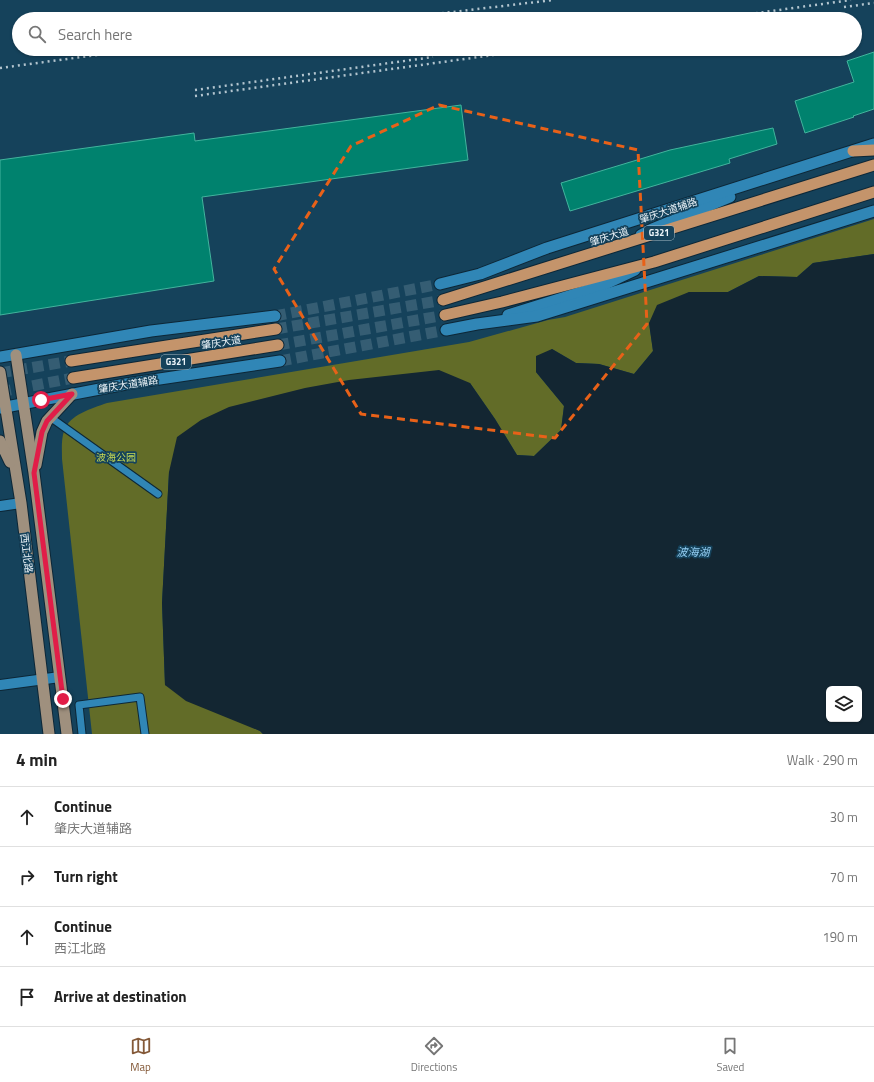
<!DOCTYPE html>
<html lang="en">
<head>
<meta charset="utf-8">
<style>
  body { margin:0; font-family:"Titillium Web","Noto Sans SC",sans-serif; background:#f6f6f6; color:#222 }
  .controls { position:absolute; right:12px; bottom:12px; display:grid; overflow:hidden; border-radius:6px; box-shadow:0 1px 3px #0004 }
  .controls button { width:36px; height:36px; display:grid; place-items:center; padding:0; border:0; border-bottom:1px solid #e0e0e0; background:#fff; color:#222; font:20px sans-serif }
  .stop { position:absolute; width:12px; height:12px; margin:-9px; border:3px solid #e11d48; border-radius:50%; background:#fff }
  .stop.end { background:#e11d48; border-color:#fff; box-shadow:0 1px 4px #0008 }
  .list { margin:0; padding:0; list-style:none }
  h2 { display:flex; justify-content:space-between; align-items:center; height:52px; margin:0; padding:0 16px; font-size:17px }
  h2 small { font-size:13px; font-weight:400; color:#767676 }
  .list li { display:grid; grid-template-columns:26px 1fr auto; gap:12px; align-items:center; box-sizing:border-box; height:60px; padding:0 16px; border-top:1px solid #e0e0e0 }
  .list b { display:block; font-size:15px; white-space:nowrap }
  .list p { margin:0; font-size:13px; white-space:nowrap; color:#767676 }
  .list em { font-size:13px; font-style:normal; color:#767676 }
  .icon { flex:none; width:22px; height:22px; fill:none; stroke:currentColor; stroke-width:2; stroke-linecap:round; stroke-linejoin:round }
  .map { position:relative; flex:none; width:874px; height:734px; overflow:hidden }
  .search { position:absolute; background:#fff; box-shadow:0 1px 3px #0004; left:12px; right:12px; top:12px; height:44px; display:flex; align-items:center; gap:10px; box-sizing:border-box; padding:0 14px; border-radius:22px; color:#767676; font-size:15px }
  .sheet { height:292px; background:#fff }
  nav { display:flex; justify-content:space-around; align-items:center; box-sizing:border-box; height:56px; border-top:1px solid #e0e0e0; background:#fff; font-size:11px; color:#767676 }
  nav a { display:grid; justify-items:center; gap:2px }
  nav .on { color:#845938 }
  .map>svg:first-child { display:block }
  .green { fill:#626c28 }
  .water { fill:#132632; fill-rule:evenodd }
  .building { fill:#00826e; stroke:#42b49d }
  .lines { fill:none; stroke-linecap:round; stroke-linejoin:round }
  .tertiary-tunnel { stroke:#355d73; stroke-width:11; stroke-dasharray:11 5.5; stroke-linecap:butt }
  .trunk-tunnel { stroke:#355d73; stroke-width:11; stroke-dasharray:11 5.5; stroke-linecap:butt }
  .pedestrian-casing { stroke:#0d2737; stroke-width:9 }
  .minor-casing { stroke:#0d2737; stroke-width:12 }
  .tertiary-casing { stroke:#0d2737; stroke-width:13 }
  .primary-casing { stroke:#0d2737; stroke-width:13 }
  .trunk-casing { stroke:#0d2737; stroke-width:13 }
  .pedestrian { stroke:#3086b6; stroke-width:7 }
  .minor { stroke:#3086b6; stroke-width:10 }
  .tertiary { stroke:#3086b6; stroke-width:11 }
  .primary { stroke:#9f907e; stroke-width:11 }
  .trunk { stroke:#c4946b; stroke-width:11 }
  .rail { stroke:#b3c5cf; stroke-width:2.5; stroke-dasharray:2 4; stroke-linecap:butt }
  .route { stroke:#e11d48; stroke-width:5 }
  .marked { fill:none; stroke:#e86118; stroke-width:3; stroke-dasharray:8 5; stroke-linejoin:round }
  .labels { text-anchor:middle; stroke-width:3.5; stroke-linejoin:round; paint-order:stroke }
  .shield { fill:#15425b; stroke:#acbfca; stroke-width:1 }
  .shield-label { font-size:9px; font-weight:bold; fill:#ecf4f9 }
  .street-label { font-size:10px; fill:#ecf4f9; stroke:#15425b }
  .park-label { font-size:10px; fill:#c6d954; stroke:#15425b }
  .water-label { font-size:11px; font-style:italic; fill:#94cef3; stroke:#15425b }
</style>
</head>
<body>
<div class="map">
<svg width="874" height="734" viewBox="0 0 874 734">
  <rect width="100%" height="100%" fill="#15425b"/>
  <!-- green -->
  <path class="green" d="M874 219V254L813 263 797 277 759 276 728 292H689L649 323 653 351 634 374 599 364 576 363 552 349 536 372 564 406 561 430 534 456 517 455 495 419 470 383 169 472 162 603 165 685 260 731 263 734H92L62 459C62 451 61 440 64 431 70 414 91 409 107 403L469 342 548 320 565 317Z"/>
  <!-- water -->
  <path class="water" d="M874 254V734H263L260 731 186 701 165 685 162 603 169 472 177 437 201 420 229 407 305 388 349 380 439 370 470 383 495 419 517 455 534 456 561 430 564 406 536 372V356L552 349 576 363 599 364 634 374 653 351 649 323 657 305 689 292H728L759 276 797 277 813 263ZM829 689H859V719H829Z"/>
  <!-- building -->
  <g class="building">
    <polygon points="874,52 874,109 853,116 854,117 805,133 795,101 854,82 847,61"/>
    <polygon points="461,105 468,160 202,197 214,281 0,315 0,160 194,133 195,141"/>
    <polygon points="773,128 777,144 729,159 730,163 570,211 561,183 670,150"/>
  </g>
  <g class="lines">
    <!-- tertiary-tunnel -->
    <g class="tertiary-tunnel">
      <polyline points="275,316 440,284"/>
      <polyline points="280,361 446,330"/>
    </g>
    <!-- trunk-tunnel -->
    <g class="trunk-tunnel">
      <polyline points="276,329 443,300"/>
      <polyline points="278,345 445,315"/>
      <polyline points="0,373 71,361"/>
      <polyline points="0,392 73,378"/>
    </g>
    <defs>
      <g id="pedestrian">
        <polyline points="50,417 158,494"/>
        <polyline points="82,734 79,705 140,697 145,734"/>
      </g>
      <g id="minor">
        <polyline points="0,506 21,503"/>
        <polyline points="0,685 60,677"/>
      </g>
      <g id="tertiary">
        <polyline points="641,235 652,229 730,197"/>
        <polyline points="440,284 480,274 547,248 874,144"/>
        <polyline points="508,315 601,286 635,270"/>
        <polyline points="446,330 477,324 537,316 874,211"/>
        <polyline points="0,357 151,331 275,316"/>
        <polyline points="0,408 126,384 280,361"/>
      </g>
      <g id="primary">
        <polyline points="16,355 34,473 67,734"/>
        <polyline points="0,372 21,503 49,734"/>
        <polyline points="0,441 10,462"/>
        <polyline points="36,465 42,432 47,421 72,394"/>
      </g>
      <g id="trunk">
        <polyline points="853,151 874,150"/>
        <polyline points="443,300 874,165"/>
        <polyline points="445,315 502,302 654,262 874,192"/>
        <polyline points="71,361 276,329"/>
        <polyline points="73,378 278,345"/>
      </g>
    </defs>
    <!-- pedestrian casing -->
    <use href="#pedestrian" class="pedestrian-casing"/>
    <!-- minor casing -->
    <use href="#minor" class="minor-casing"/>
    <!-- tertiary casing -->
    <use href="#tertiary" class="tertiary-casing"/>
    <!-- primary casing -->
    <use href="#primary" class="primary-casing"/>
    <!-- trunk casing -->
    <use href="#trunk" class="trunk-casing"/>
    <!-- pedestrian -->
    <use href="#pedestrian" class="pedestrian"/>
    <!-- minor -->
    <use href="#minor" class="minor"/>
    <!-- tertiary -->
    <use href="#tertiary" class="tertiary"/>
    <!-- primary -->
    <use href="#primary" class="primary"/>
    <!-- trunk -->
    <use href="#trunk" class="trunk"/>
    <!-- rail -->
    <g class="rail">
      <polyline points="844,7 874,3"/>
      <polyline points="394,19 553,0"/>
      <polyline points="714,19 851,0"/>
      <polyline points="0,68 141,49"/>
      <polyline points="195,90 433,57"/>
      <polyline points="195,96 537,49"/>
    </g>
  </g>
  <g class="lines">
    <!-- route -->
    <polyline class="route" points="41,400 72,394 47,421 42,432 34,473 63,699"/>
  </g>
  <!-- marked area -->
  <path class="marked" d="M439 105 638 150 647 324 555 438 361 414 274 269 351 146Z"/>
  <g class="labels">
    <!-- shield labels -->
    <g class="shield">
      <rect x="644" y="226" width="30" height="14" rx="3"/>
      <rect x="161" y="355" width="30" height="14" rx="3"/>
    </g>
    <g class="shield-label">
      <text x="659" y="236">G321</text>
      <text x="176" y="365">G321</text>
    </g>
    <!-- street labels -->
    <g class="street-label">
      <text transform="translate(668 210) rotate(-18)" y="4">肇庆大道辅路</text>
      <text transform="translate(609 236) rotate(-17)" y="4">肇庆大道</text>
      <text transform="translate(221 342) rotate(-9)" y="4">肇庆大道</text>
      <text transform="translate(128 384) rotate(-9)" y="4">肇庆大道辅路</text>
      <text transform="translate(27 553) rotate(83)" y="4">西江北路</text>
    </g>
    <!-- park labels -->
    <g class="park-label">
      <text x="116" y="461">波海公园</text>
    </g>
    <!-- water labels -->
    <g class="water-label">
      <text x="693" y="556">波海湖</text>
    </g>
  </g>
</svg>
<div class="controls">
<button><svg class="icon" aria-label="layers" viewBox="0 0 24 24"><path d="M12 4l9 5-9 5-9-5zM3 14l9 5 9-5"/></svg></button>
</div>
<div class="stop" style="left:41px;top:400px"></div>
<div class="stop end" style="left:63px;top:699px"></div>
<div class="search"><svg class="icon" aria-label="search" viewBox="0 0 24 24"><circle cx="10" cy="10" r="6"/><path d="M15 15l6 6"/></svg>Search here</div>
</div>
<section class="sheet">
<h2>4 min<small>Walk · 290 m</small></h2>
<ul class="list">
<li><svg class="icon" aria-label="ahead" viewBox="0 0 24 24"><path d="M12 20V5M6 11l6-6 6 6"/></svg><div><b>Continue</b><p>肇庆大道辅路</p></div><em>30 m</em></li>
<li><svg class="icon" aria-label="right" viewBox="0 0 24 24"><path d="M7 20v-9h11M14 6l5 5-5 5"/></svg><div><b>Turn right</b></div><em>70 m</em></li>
<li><svg class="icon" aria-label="ahead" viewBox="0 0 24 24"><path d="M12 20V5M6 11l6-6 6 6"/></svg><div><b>Continue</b><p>西江北路</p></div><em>190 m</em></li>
<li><svg class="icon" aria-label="arrive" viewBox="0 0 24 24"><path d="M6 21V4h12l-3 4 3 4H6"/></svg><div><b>Arrive at destination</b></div></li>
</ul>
</section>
<nav>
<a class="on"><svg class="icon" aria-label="map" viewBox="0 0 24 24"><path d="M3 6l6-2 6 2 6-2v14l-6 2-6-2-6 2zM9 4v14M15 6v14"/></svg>Map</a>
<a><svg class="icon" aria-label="directions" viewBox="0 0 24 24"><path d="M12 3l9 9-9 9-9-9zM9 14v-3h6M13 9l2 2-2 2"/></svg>Directions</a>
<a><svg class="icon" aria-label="saved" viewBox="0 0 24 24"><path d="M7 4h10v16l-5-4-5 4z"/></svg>Saved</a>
</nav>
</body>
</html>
